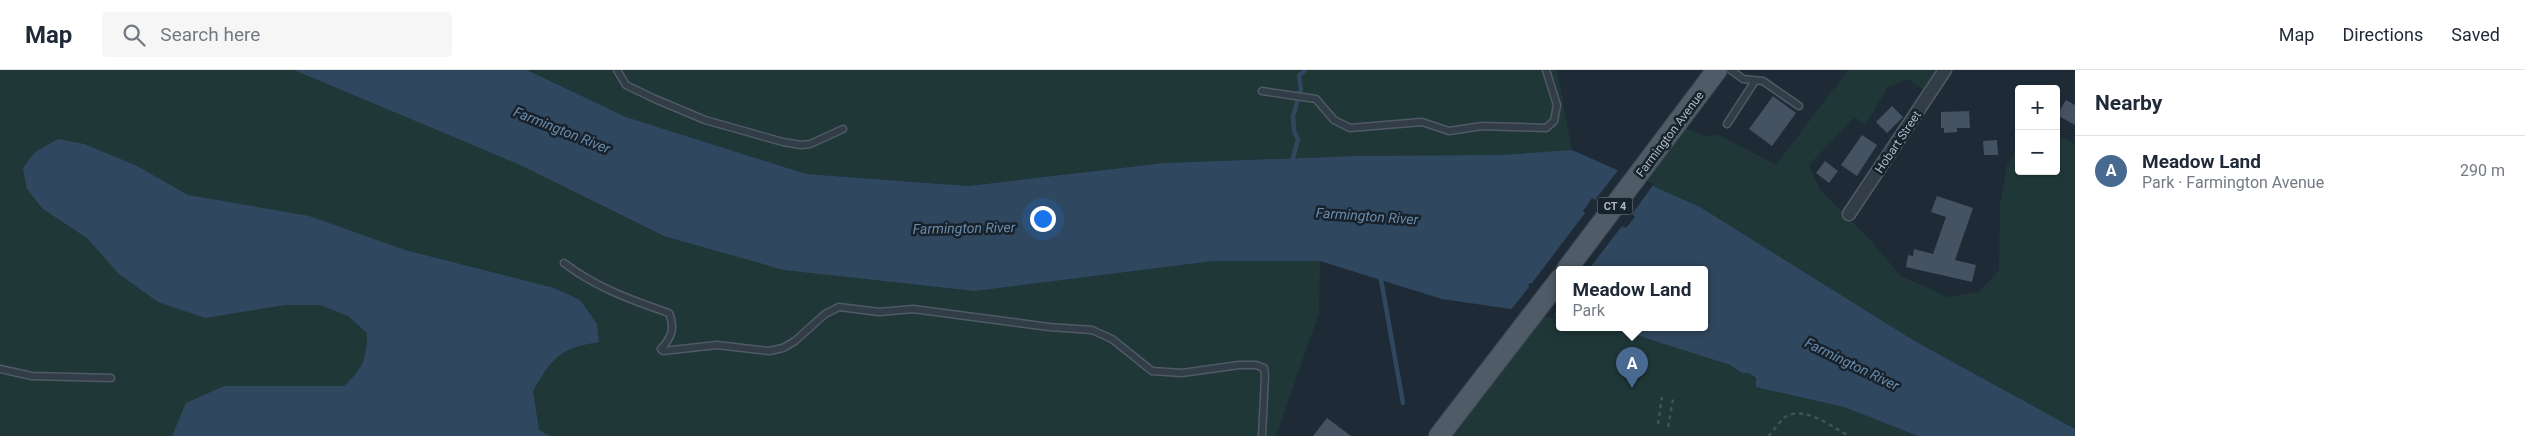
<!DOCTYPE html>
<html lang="en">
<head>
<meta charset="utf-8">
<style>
  body { margin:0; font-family:Roboto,sans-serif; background:#f6f6f7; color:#1f2937 }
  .controls { position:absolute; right:15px; top:15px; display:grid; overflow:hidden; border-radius:5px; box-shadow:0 1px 4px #0004 }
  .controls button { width:45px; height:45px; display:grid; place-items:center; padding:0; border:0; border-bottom:1px solid #e0e1e3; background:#fff; color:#1f2937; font:25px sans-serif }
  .you { position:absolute; left:1042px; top:148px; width:18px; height:18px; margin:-12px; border:4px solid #fff; border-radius:50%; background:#1a73e8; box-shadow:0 0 0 8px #1a73e833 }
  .badge { display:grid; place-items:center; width:32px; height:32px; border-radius:50%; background:#486990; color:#fff; font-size:16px; font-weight:700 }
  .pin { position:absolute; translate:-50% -41px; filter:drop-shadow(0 1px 2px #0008) }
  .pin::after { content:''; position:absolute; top:26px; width:18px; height:15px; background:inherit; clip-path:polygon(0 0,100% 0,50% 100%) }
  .popup { position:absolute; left:1556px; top:196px; width:152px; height:65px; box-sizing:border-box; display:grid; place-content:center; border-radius:5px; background:#fff; filter:drop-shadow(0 1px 4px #0005); font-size:16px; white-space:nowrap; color:#747a83 }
  .popup b { font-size:19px; color:#1f2937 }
  .popup::after { content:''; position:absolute; left:50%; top:100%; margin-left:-10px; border:10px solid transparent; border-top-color:#fff }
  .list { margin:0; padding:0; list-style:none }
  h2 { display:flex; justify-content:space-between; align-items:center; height:65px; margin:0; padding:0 20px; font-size:21px }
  h2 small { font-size:16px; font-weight:400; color:#747a83 }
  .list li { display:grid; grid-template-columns:32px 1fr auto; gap:15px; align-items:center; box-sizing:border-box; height:70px; padding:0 20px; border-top:1px solid #e0e1e3 }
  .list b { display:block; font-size:19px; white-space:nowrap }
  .list p { margin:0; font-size:16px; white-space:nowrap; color:#747a83 }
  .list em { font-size:16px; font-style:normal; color:#747a83 }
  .icon { flex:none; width:28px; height:28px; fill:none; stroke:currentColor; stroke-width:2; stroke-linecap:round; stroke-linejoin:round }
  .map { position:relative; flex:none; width:2075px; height:366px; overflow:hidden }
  header { display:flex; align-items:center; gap:30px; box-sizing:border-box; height:70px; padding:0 25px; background:#fff; border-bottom:1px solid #e0e1e3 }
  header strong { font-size:24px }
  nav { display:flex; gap:28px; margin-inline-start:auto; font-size:18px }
  .search { width:350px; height:45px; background:#f6f6f7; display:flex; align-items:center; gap:12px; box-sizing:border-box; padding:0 18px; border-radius:5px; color:#747a83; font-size:19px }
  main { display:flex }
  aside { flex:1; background:#fff }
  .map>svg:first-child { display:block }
  .green { fill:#203738 }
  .water { fill:#30485f }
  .pier { fill:#1e2b37 }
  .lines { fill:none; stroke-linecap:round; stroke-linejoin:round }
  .stream { stroke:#30485f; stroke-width:4.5 }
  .building { fill:#445261 }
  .lane-casing { stroke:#4f5a66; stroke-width:9 }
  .street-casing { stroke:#4f5a66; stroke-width:15 }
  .primary-casing { stroke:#3b4651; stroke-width:22 }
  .path { stroke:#3e5455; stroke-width:2.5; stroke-dasharray:4 4; stroke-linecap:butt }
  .lane { stroke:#323d47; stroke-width:6 }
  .street { stroke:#323d47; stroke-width:12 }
  .primary { stroke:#4f5c68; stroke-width:20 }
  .labels { text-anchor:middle; stroke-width:5; stroke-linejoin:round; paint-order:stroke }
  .shield { fill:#18222c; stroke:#808a97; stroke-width:1 }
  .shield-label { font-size:11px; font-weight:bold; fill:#acb7c5 }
  .street-label { font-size:12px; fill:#acb7c5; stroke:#18222c }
  .water-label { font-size:14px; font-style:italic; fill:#6a8baa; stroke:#18222c }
</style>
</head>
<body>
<header>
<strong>Map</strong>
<div class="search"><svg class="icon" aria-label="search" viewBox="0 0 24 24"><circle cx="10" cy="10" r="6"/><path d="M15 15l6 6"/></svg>Search here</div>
<nav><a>Map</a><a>Directions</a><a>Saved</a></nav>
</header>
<main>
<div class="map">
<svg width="2075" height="366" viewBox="0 0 2075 366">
  <rect width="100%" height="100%" fill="#1e2b37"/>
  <!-- green -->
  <g class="green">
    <polygon points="0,0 294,0 518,94 664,166 1213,191 1320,191 1319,243 1276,366 0,366"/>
    <polygon points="527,0 1557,0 1572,80 1500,85 1293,88 1164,93 968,116 806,104 626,47"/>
    <polygon points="1848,0 1945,0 1930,24 1908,9 1888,17 1865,55 1855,47 1809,95 1820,120 1871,171 1901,206 1948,227 1979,222 1999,200 2000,135 2007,95 2019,76 2019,101 2056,101 2056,64 2075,74 2075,359 1913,270 1700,137 1636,109 1677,55 1706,66 1719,65 1776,95"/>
    <polygon points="1534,242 1559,246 1560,257 1611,257 1730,295 1742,303 1749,303 1767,319 1844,337 1918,366 1439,366"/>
  </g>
  <!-- water -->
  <g class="water">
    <polygon points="294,0 527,0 626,47 806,104 968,116 1164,93 1357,86 1500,85 1572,80 1700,137 1913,270 2075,359 2075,366 1918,366 1844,337 1756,317 1756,308 1749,303 1742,303 1730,295 1611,257 1704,257 1704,199 1560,199 1559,246 1442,229 1320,191 1213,191 975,221 784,200 664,166 518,94"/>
    <path d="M58 69 84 74 135 95 188 125 309 146 405 180 554 218 580 230 597 254 599 272C559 278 553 287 533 321L539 360 550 366H172L186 333 224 316H344C363 299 367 288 367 263L348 246 320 235H285L205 248 158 232 119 204 87 168 43 139 27 119 23 98 35 82Z"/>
  </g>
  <!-- pier -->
  <polygon class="pier" points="1619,99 1654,114 1632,144 1635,147 1626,158 1622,156 1589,199 1560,199 1559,238 1552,248 1510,241 1529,217 1528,214 1532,213 1585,143 1583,141 1592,128 1595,130"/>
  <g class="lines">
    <!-- stream -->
    <g class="stream">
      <polyline points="1295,91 1293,88 1298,69 1294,61 1293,46 1301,19 1299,6 1305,0"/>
      <polyline points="1380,204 1403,333"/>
    </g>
  </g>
  <!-- building -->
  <g class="building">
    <polygon points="1773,26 1796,43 1772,76 1749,59"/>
    <polygon points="2066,30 2075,35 2075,55 2057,45"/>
    <polygon points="1892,36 1903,47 1887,63 1876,52"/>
    <polygon points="1969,41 1970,58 1957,58 1957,62 1944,63 1944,58 1941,58 1941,42"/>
    <polygon points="1862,65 1877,75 1857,106 1841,95"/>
    <polygon points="1997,70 1998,85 1984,85 1983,71"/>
    <polygon points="1825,91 1838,101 1829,113 1816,103"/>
    <polygon points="1937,126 1973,138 1955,190 1976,195 1972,212 1906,197 1908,185 1913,186 1914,179 1933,184 1946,147 1931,142"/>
    <polygon points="1327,348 1351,366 1313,366"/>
  </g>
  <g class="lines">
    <defs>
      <g id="lane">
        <polyline points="617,0 626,15 655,29 705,50 783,72 801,75 810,74 843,59"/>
        <polyline points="1731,0 1743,9 1763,11 1799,36"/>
        <polyline points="1262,21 1316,29 1334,50 1350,58 1422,52 1449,61 1482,56 1546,58 1554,51 1557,35 1546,0"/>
        <polyline points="1727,54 1755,11"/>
        <path d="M564 193C595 217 631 230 669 243 675 258 672 267 661 279L663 281 717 275 769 281 783 278 795 271 825 244 839 237 879 242 913 239 1049 257 1092 260 1112 269 1152 301 1182 303 1239 295H1256L1264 298 1265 306 1262 366"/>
        <polyline points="0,299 32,306 111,308"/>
      </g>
      <polyline id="street" points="1849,144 1945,0"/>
      <g id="primary">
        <polyline points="1567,199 1717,0"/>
        <polyline points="1439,366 1560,209"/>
      </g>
    </defs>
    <!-- lane casing -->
    <use href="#lane" class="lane-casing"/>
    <!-- street casing -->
    <use href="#street" class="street-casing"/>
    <!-- primary casing -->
    <use href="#primary" class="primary-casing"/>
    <!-- path -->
    <g class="path">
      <polyline points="1658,354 1662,327"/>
      <polyline points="1668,357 1673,329"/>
      <path d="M1768 366C1774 361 1781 349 1787 346 1807 336 1833 358 1849 366"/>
    </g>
    <!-- lane -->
    <use href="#lane" class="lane"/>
    <!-- street -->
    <use href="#street" class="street"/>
    <!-- primary -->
    <use href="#primary" class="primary"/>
  </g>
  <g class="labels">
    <!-- shield labels -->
    <rect class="shield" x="1597.5" y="127.5" width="35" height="17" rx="4"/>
    <g class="shield-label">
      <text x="1615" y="140">CT 4</text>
    </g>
    <!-- street labels -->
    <g class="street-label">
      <text transform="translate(1670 64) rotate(-53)" y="4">Farmington Avenue</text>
      <text transform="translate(1898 72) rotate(-56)" y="4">Hobart Street</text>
    </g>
    <!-- water labels -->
    <g class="water-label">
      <text transform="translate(562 60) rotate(22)" y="5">Farmington River</text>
      <text transform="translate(1367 146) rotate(4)" y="5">Farmington River</text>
      <text transform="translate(964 158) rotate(-1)" y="5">Farmington River</text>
      <text transform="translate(1852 294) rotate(26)" y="5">Farmington River</text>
    </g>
  </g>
</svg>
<div class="controls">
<button>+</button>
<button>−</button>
</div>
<div class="you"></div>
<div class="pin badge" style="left:1632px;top:318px">A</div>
<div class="popup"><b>Meadow Land</b>Park</div>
</div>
<aside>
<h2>Nearby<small></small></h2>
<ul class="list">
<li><span class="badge">A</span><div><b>Meadow Land</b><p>Park · Farmington Avenue</p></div><em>290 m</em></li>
</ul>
</aside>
</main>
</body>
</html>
